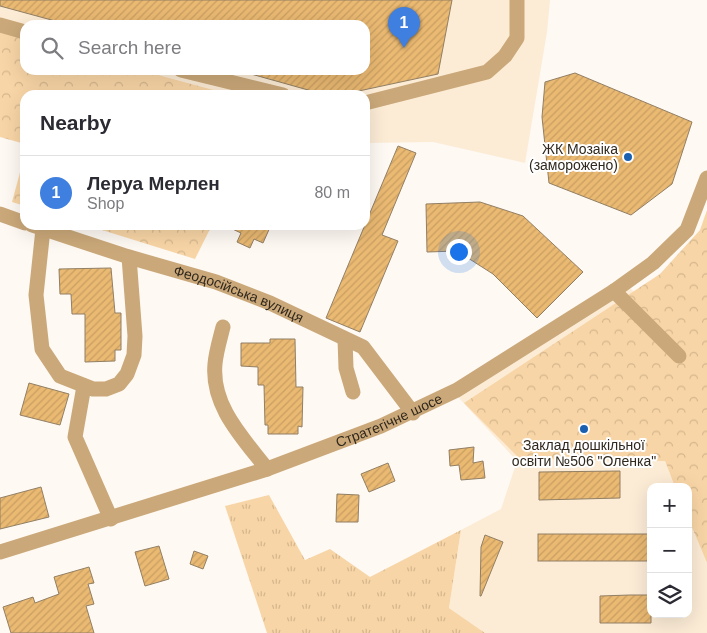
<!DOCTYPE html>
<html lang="en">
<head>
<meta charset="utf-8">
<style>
  body { margin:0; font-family:Helvetica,sans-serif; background:#f2f2f3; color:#2b2b33 }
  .controls { position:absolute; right:15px; bottom:15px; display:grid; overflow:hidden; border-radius:10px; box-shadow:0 5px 20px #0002 }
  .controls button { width:45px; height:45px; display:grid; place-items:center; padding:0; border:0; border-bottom:1px solid #e1e1e2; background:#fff; color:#2b2b33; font:25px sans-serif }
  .you { position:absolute; left:458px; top:251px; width:18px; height:18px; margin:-12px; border:4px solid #fff; border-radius:50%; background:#1a73e8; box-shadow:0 0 0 8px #1a73e833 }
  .badge { display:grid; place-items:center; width:32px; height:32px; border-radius:50%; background:#7c3aed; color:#fff; font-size:16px; font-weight:700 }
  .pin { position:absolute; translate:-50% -41px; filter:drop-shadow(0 1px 2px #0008) }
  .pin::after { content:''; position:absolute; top:26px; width:18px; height:15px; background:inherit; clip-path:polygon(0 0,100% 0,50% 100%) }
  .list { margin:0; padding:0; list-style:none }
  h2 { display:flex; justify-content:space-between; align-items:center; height:65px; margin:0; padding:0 20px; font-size:21px }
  h2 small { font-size:16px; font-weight:400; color:#7c7c81 }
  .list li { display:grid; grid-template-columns:32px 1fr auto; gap:15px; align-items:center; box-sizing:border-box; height:75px; padding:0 20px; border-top:1px solid #e1e1e2 }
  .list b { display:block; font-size:19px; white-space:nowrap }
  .list p { margin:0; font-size:16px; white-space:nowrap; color:#7c7c81 }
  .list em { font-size:16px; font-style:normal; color:#7c7c81 }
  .icon { flex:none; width:28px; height:28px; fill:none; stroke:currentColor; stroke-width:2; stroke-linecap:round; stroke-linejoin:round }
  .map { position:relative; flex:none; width:707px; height:633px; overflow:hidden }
  .search { position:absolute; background:#fff; box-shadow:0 5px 20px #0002; left:20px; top:20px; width:350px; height:55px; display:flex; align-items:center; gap:12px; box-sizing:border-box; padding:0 18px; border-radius:15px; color:#7c7c81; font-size:19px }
  .panel { position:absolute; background:#fff; box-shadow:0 5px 20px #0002; left:20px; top:90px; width:350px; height:140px; border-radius:15px }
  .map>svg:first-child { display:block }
  .built { fill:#fcecd6 }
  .forest { fill:url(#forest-crowns) }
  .park { fill:url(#park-tufts) }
  .building { fill:url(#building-hatch); stroke:#927f64 }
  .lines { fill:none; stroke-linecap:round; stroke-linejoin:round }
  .minor { stroke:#caa879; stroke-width:15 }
  .poi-dot { fill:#1b60b0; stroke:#fff; stroke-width:2 }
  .labels { text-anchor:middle; stroke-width:4; stroke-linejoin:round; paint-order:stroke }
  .poi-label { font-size:14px; fill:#30281d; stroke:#fff; text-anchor:end }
  .street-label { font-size:14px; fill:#30281d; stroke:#fff }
</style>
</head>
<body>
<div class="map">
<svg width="707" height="633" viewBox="0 0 707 633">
  <defs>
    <pattern id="forest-crowns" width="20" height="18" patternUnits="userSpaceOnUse" patternTransform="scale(1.25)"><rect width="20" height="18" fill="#f8d5a6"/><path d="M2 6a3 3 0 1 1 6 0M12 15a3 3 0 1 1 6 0" fill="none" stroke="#d5b78e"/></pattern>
    <pattern id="park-tufts" width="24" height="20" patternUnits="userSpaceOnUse" patternTransform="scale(1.25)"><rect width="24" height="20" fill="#f8d5a6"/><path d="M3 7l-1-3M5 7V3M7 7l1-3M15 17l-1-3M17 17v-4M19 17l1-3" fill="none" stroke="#d5b78e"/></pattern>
    <pattern id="building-hatch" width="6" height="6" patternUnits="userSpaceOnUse" patternTransform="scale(1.25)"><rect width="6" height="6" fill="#eab972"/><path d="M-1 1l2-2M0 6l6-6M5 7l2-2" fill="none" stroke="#c99f62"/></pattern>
  </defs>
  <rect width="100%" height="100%" fill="#fef9f3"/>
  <!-- built -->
  <g class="built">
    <polygon points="0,0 550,0 547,32 525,163 433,142 365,143 365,95 232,95 140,70 365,70 365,25 25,25 0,32"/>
    <polygon points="629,287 707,361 665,461 675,487 651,487 651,614 688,614 688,518 707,563 707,633 485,633 449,608 461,530 501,509 517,461 458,397"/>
  </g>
  <!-- forest -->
  <g class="forest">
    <polygon points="0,32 25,39 25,70 140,70 232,95 25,95 25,144 0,137"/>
    <polygon points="25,154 25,206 12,202"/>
    <polygon points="707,210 707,563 688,518 688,487 675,487 665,461 520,459 464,403 660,274 700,230"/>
    <polygon points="86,225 212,225 195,259"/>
  </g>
  <!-- park -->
  <polygon class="park" points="269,495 305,560 330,549 370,577 461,530 449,608 485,633 267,633 225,506"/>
  <!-- building -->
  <g class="building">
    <polygon points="0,0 452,0 438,74 340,95 326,95 251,74 251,70 365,70 365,25 70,25 0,6"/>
    <polygon points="575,73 692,122 672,184 631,215 549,183 542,117 545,82"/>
    <polygon points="398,146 416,153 382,235 398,241 360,332 326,318"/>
    <polygon points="480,202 523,216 583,272 537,318 493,274 457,251 427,252 426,204"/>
    <polygon points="224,225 271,225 263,243 254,239 250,248 237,242 241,233"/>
    <polygon points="111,268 115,313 121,313 121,350 115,350 115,361 85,362 85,314 72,314 71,294 60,294 59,269"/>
    <polygon points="270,339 295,339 296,387 303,387 302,427 298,426 298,434 268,434 268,425 265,425 264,385 258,385 258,367 241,366 241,343 270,343"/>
    <polygon points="29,383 69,394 60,425 20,415"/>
    <polygon points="474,447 473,463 483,461 485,478 461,480 459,465 450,466 449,450"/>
    <polygon points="388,463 395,481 369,492 361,474"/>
    <polygon points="620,471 620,498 539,500 539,472"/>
    <polygon points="41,487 49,517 0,529 0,498"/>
    <polygon points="337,494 359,495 358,522 336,522"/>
    <rect x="538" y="534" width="113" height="27"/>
    <polygon points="485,535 503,542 481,596 480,596 481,547"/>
    <polygon points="159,546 169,579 145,586 135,552"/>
    <polygon points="194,551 208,556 203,569 190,564"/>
    <polygon points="89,567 94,583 88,584 94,604 86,606 94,633 11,633 3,607 33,597 35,603 59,594 54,577"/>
    <polygon points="630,595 651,595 651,623 600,623 600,596"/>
  </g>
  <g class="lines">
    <!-- minor -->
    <g class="minor">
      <polyline points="0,25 25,32"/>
      <polyline points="181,70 283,95"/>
      <polyline points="365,103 487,72 505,56 517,38 517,0"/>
      <polyline points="0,214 25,223"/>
      <path id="s1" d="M32 225 129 257 216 282 270 303 363 347 413 413"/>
      <polyline points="43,229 36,295 42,349 60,376 93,389 106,389 119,384 127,374 134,355 135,336 129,257"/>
      <polyline points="614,291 679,356"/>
      <path d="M223 327C220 339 216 352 215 364 211 406 243 438 267 469"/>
      <polyline points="345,339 346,368 353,392"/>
      <polyline points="84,386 75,437 111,519"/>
      <path id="s2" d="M0 552 267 469 381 426 457 390 614 291 653 263 687 230 707 178"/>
    </g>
  </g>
  <!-- markers -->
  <g class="poi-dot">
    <circle cx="628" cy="157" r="5"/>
    <circle cx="584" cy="429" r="5"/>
  </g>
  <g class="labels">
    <!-- poi labels -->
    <g class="poi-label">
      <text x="618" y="154">ЖК Мозаіка<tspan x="618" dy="16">(заморожено)</tspan></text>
      <text x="584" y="450" text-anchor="middle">Заклад дошкільної<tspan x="584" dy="16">освіти №506 "Оленка"</tspan></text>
    </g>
    <!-- street labels -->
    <g class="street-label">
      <text dy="5" stroke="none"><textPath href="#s1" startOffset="218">Феодосійська вулиця</textPath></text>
      <text dy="5" stroke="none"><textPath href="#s2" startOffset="411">Стратегічне шосе</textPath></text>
    </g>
  </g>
</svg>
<div class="controls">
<button>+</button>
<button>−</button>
<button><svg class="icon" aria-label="layers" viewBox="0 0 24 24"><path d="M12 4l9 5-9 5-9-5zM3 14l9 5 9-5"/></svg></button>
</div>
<div class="you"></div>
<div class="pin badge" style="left:404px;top:48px;background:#3f7fe0">1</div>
<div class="search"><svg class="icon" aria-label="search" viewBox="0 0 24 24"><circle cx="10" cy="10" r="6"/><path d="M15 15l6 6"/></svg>Search here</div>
<section class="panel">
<h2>Nearby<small></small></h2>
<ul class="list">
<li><span class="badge" style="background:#3f7fe0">1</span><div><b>Леруа Мерлен</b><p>Shop</p></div><em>80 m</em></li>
</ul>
</section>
</div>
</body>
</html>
